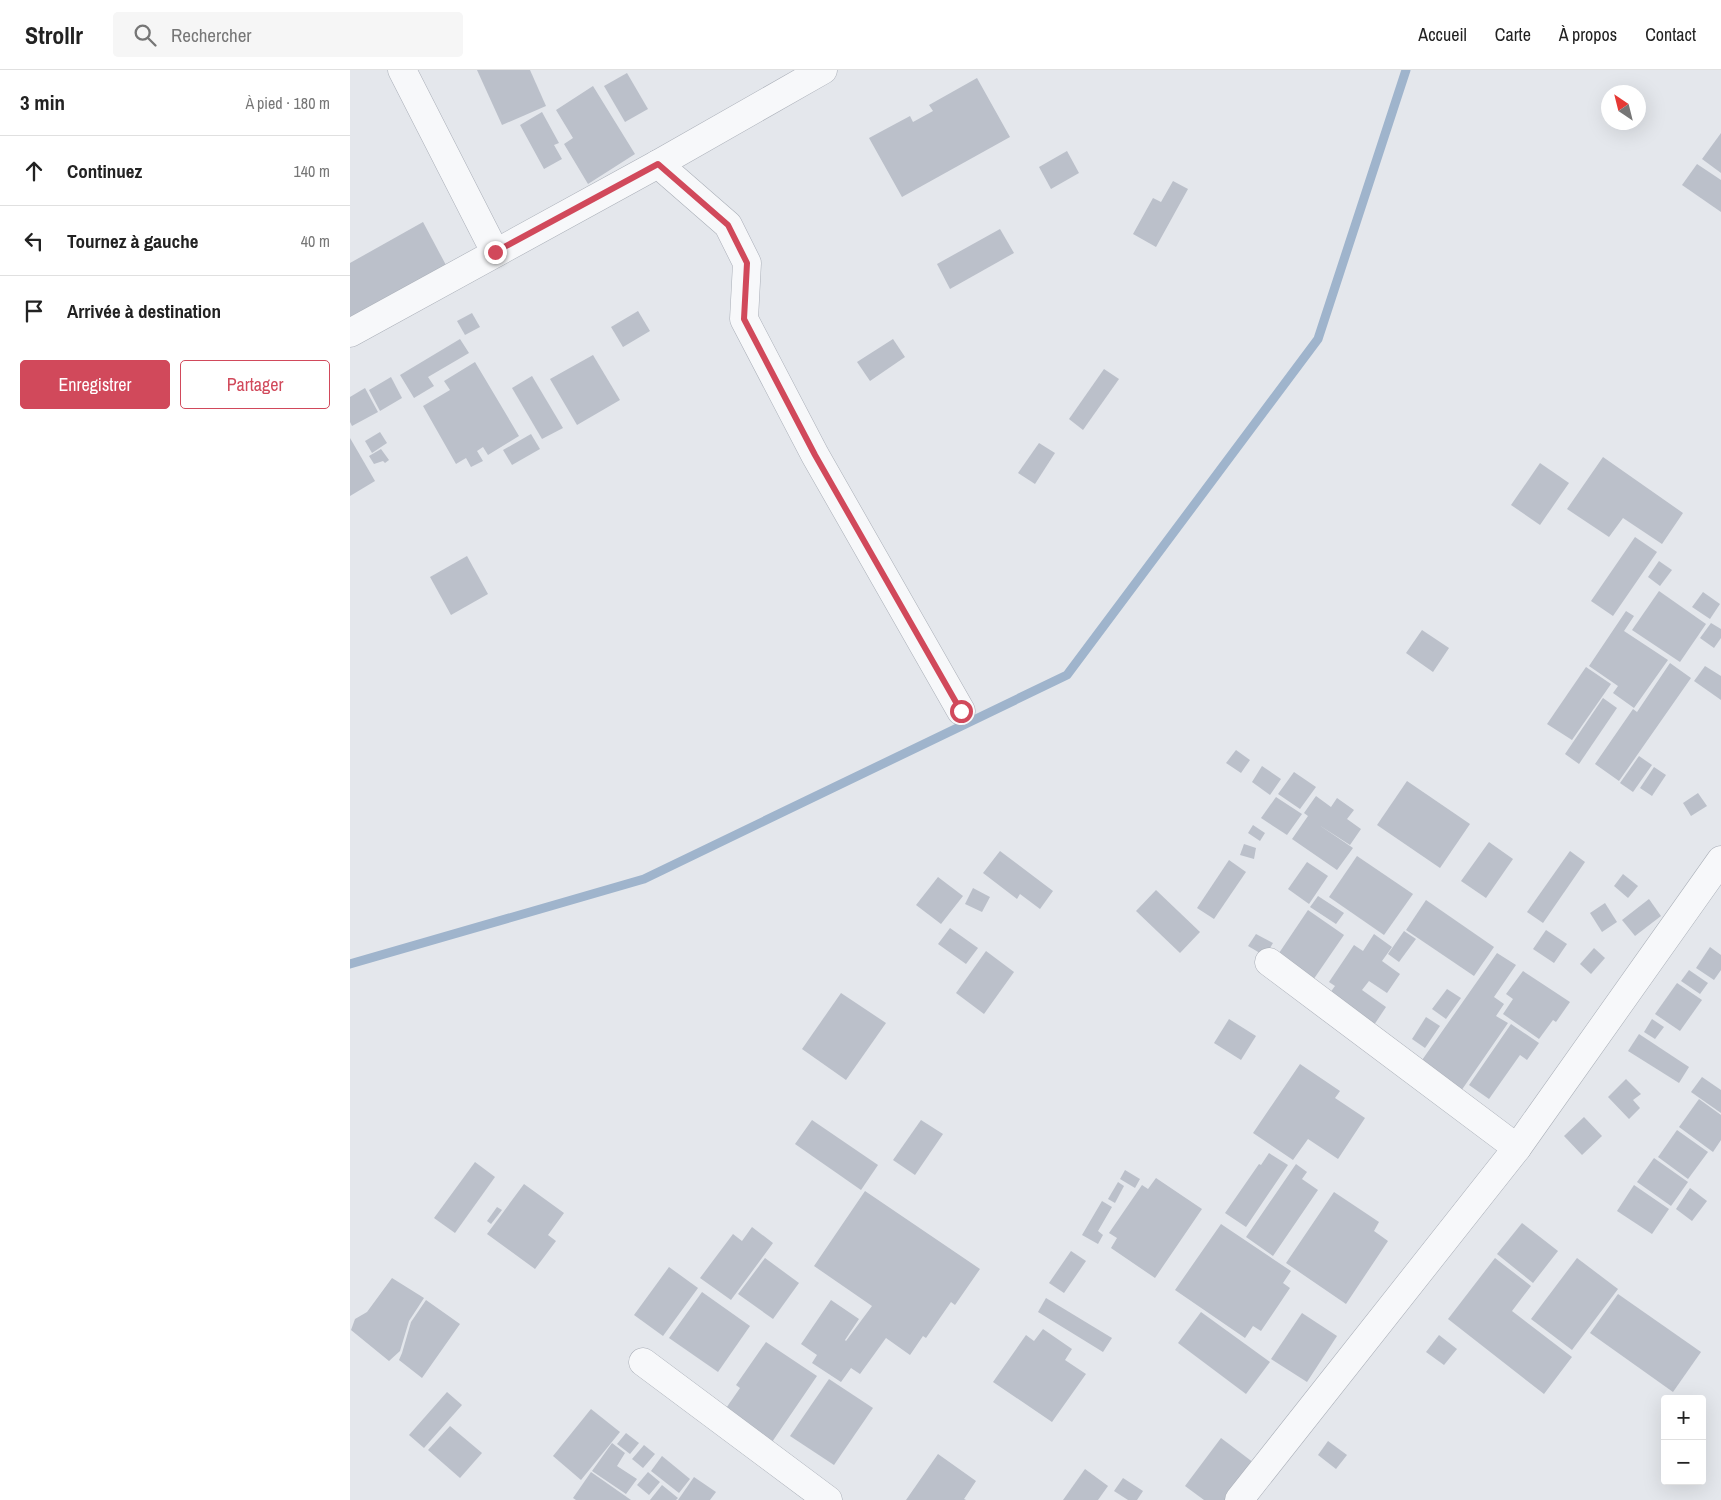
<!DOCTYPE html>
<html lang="fr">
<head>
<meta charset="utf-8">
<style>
  body { margin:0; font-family:"Archivo Narrow",sans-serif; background:#f6f6f6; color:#222 }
  .controls { position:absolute; right:15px; bottom:15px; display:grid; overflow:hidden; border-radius:5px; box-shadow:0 5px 20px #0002 }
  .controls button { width:45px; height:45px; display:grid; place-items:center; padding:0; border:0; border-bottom:1px solid #e0e0e0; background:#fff; color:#222; font:25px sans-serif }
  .compass { position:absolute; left:1251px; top:15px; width:45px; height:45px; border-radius:50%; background:#fff; box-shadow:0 5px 20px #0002; rotate:325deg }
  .stop { position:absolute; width:15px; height:15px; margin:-11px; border:4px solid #d1495b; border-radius:50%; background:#fff }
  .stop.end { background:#d1495b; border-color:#fff; box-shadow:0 1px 5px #0008 }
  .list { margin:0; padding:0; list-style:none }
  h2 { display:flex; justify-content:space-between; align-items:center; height:65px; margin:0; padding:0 20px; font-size:21px }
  h2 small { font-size:16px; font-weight:400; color:#767676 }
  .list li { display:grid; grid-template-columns:32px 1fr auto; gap:15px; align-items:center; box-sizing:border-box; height:70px; padding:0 20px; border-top:1px solid #e0e0e0 }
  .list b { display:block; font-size:19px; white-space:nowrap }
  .list em { font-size:16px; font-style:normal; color:#767676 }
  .actions { display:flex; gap:10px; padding:15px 20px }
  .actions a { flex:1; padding:11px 0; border:1px solid #d1495b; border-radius:5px; text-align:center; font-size:18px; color:#d1495b }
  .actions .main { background:#d1495b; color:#fff }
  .icon { flex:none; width:28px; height:28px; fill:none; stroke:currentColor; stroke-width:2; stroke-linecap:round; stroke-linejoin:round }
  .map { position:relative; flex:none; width:1371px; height:1430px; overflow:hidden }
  header { display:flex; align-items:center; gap:30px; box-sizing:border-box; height:70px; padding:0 25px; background:#fff; border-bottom:1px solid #e0e0e0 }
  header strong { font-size:24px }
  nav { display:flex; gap:28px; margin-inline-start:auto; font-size:18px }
  .search { width:350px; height:45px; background:#f6f6f6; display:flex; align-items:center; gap:12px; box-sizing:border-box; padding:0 18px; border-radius:5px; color:#767676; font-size:19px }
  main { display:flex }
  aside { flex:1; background:#fff }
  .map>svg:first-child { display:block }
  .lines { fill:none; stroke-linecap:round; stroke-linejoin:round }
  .stream { stroke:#9fb4cc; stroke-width:9 }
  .building { fill:#bbc0ca }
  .minor-casing { stroke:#a9aeb7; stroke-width:29 }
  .minor { stroke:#f7f8fa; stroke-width:28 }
  .route { stroke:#d1495b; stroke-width:6 }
</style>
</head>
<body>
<header>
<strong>Strollr</strong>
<div class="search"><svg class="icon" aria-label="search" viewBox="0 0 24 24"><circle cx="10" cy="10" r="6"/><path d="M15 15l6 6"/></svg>Rechercher</div>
<nav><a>Accueil</a><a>Carte</a><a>À propos</a><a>Contact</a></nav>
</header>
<main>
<aside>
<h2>3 min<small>À pied · 180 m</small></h2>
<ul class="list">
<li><svg class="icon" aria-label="ahead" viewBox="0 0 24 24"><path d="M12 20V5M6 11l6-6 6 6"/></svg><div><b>Continuez</b></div><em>140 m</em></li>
<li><svg class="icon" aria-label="left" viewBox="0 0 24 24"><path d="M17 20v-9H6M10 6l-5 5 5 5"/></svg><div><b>Tournez à gauche</b></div><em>40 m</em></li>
<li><svg class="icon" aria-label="arrive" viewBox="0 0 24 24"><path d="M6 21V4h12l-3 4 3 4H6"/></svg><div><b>Arrivée à destination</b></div></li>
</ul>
<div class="actions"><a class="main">Enregistrer</a><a>Partager</a></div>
</aside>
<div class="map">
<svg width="1371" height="1430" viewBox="0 0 1371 1430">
  <rect width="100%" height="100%" fill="#e4e7ec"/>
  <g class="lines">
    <!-- stream -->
    <polyline class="stream" points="0,894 294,809 717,605 968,269 1056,0"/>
  </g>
  <!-- building -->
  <g class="building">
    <polygon points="127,0 180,0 196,36 152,55"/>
    <polygon points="277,3 298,39 275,52 254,16"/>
    <polygon points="627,8 660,67 552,127 519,68 560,46 563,52 583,41 579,35"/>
    <polygon points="243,16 285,84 238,114 214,74 223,68 206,40"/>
    <polygon points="192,42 209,73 204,75 212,89 194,99 170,55"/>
    <polygon points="1371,63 1371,103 1352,89"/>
    <polygon points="717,81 729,103 701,119 689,97"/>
    <polygon points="1347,94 1371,110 1371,142 1332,115"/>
    <polygon points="823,111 838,119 806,177 783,164 803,128 811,132"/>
    <polygon points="73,152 97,197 0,249 0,193"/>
    <polygon points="650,159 664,183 600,219 587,194"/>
    <polygon points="288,241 300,261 273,277 261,257"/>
    <polygon points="122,243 130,257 115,265 107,251"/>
    <polygon points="110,269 119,283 78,307 84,316 64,328 50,305"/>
    <polygon points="543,269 555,287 520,311 507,292"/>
    <polygon points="243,285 270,330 227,355 200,309"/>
    <polygon points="125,292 169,366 138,385 133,377 127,381 133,391 121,397 116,388 106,394 73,336 100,320 94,311"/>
    <polygon points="754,299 769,309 733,360 719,349"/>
    <polygon points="182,306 213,358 192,369 162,318"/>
    <polygon points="41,307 52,328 30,341 19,320"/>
    <polygon points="15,318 28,342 2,356 0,352 0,327"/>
    <polygon points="30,362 37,373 22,383 15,371"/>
    <polygon points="181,364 190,379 162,395 153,380"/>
    <polygon points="0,368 25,411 0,426"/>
    <polygon points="689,373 705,383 685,414 668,403"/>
    <polygon points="31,379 39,390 35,393 33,391 24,394 19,386"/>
    <polygon points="1253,387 1333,443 1312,474 1273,448 1259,467 1217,439"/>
    <polygon points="1190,393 1219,413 1190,455 1161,435"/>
    <polygon points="1285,467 1307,482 1263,546 1241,531"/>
    <polygon points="117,486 138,524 101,545 80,507"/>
    <polygon points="1309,491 1322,500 1310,516 1298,507"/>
    <polygon points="1309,521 1356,554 1330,592 1282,560"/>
    <polygon points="1353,522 1370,534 1360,549 1342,537"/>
    <polygon points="1276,541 1284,546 1274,561 1318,590 1284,638 1263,623 1268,616 1239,596"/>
    <polygon points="1361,553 1371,559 1371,568 1364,578 1350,568"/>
    <polygon points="1072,560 1099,578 1083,602 1056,583"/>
    <polygon points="1320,593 1341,608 1269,711 1245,694 1283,639 1287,642"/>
    <polygon points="1355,596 1371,606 1371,630 1344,611"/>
    <polygon points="1236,597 1261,614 1222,670 1197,654"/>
    <polygon points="1253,628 1267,638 1229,694 1215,684"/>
    <polygon points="886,680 900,690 891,703 876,693"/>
    <polygon points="1289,686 1302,695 1283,722 1270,713"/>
    <polygon points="912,696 931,709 920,725 902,712"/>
    <polygon points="1304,697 1316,705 1302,726 1290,718"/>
    <polygon points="944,702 966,717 950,739 928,724"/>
    <polygon points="1057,711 1120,754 1090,798 1027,755"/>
    <polygon points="1348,723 1357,736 1341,746 1333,733"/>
    <polygon points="966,726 981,737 987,728 1004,740 997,749 1011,759 1000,775 969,755 1003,778 987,800 942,769 958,746 954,743"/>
    <polygon points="926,727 952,744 937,765 911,748"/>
    <polygon points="903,755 915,763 910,771 898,763"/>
    <polygon points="1139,772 1163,789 1136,828 1111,811"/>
    <polygon points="894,774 906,778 904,789 890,785"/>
    <polygon points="650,781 703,821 690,839 670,824 667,829 633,803"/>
    <polygon points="1220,781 1235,792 1193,853 1177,842"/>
    <polygon points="1007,786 1063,824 1034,865 979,827"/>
    <polygon points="879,790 896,802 864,849 847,838"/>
    <polygon points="957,792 978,806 959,834 938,819"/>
    <polygon points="1273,804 1288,816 1278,828 1264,816"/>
    <polygon points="588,807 613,826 591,854 566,835"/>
    <polygon points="623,818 640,827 632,842 615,834"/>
    <polygon points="806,820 850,862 830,883 786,841"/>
    <polygon points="968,826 994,843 986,854 960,837"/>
    <polygon points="1299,829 1311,846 1285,866 1272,850"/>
    <polygon points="1076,830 1144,877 1124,906 1056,860"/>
    <polygon points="1255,833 1267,852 1252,862 1240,843"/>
    <polygon points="958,840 994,865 961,913 925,889"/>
    <polygon points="600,858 628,878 616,894 588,874"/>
    <polygon points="1196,860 1217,874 1204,893 1183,879"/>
    <polygon points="1054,861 1066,869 1049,892 1038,884"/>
    <polygon points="906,864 923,873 915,886 898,876"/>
    <polygon points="1024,864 1042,877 1032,891 1050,904 1037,923 1019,911 1012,920 1036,937 1022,958 977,927 985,916 979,912 1004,875 1013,881"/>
    <polygon points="1360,877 1371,885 1371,900 1364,910 1346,898"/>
    <polygon points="1244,878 1255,888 1241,904 1230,894"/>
    <polygon points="636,881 664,902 634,944 606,923"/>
    <polygon points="1147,883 1166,895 1144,927 1154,934 1146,946 1158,953 1111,1021 1070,993"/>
    <polygon points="1339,900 1358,913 1350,924 1331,911"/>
    <polygon points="1173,901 1220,932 1206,952 1203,950 1189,969 1153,944 1163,929 1156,924"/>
    <polygon points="1327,913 1352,930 1330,961 1305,944"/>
    <polygon points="1097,919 1111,928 1096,949 1082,939"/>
    <polygon points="491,923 536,953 496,1010 452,979"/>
    <polygon points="1076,947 1090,956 1075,978 1062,969"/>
    <polygon points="879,949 906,966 891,990 864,973"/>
    <polygon points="1302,949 1314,957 1305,969 1294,962"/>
    <polygon points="1161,954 1189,973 1177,990 1170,985 1139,1029 1119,1015"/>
    <polygon points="1289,964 1339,997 1329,1013 1278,981"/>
    <polygon points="950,994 990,1021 985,1028 1015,1048 988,1089 958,1069 943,1090 903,1063"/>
    <polygon points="1352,1007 1371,1020 1371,1043 1341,1022"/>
    <polygon points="1276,1009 1291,1024 1283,1030 1290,1038 1279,1049 1258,1027"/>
    <polygon points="1349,1029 1371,1045 1371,1070 1363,1082 1329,1057"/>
    <polygon points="1234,1047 1252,1066 1232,1085 1214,1066"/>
    <polygon points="462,1050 528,1095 511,1120 445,1074"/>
    <polygon points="571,1050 593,1064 565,1105 543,1090"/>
    <polygon points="1327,1060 1358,1082 1338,1109 1308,1087"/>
    <polygon points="919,1083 938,1095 896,1157 875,1143 909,1094 911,1095"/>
    <polygon points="1304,1088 1338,1112 1321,1136 1287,1112"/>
    <polygon points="125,1092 145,1107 105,1163 84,1148"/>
    <polygon points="946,1094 957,1102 952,1109 968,1120 923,1186 896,1167"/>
    <polygon points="775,1100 790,1109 785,1118 770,1109"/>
    <polygon points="806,1108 852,1139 805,1208 761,1178 767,1168 759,1163 792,1115 798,1119"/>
    <polygon points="768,1112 774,1116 765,1133 758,1129"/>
    <polygon points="174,1114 214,1143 198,1165 206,1171 185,1199 137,1164"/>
    <polygon points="1284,1115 1319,1139 1302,1164 1267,1141"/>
    <polygon points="1340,1118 1357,1131 1342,1151 1326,1139"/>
    <polygon points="515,1121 630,1199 605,1235 601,1232 576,1268 573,1266 560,1285 536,1268 510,1304 501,1298 491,1312 462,1293 467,1285 451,1274 481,1230 509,1249 495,1270 496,1271 522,1236 464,1196"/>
    <polygon points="984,1122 1029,1152 1024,1161 1038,1171 996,1234 936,1193"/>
    <polygon points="752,1131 762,1137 748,1161 753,1165 748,1174 732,1165"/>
    <polygon points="147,1137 152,1140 141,1154 137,1151"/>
    <polygon points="1172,1153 1208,1181 1183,1213 1147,1184"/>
    <polygon points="871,1154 941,1201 933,1213 940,1218 911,1261 903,1256 895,1268 825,1220"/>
    <polygon points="402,1157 423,1173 381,1230 350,1208 383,1164 392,1171"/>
    <polygon points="721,1181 736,1191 714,1223 699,1213"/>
    <polygon points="415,1188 449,1213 423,1249 388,1224"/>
    <polygon points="1145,1188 1181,1216 1162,1241 1222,1287 1194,1324 1098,1249"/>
    <polygon points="1227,1188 1268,1219 1222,1280 1181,1249"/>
    <polygon points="319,1197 348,1218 313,1266 284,1245"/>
    <polygon points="42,1208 74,1228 59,1251 50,1281 39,1291 1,1260 5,1249 17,1242"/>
    <polygon points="352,1222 400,1256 368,1302 319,1268"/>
    <polygon points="1268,1224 1351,1282 1323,1322 1240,1263"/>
    <polygon points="696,1228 762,1268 753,1282 688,1242"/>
    <polygon points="76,1230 110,1254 72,1308 49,1290 52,1283 61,1252"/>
    <polygon points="851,1242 920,1292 896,1324 828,1273"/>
    <polygon points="952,1243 987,1266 957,1312 921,1289"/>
    <polygon points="693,1259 722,1279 715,1290 736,1304 702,1352 643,1312 676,1265 684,1271"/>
    <polygon points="1089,1265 1107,1279 1094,1295 1076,1282"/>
    <polygon points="416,1272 467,1306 420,1375 372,1344 390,1318 386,1315"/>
    <polygon points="479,1309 523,1338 484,1395 440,1366"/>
    <polygon points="97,1322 112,1335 74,1378 59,1365"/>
    <polygon points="241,1339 270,1362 231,1410 203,1386"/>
    <polygon points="100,1356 132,1383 110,1408 78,1380"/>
    <polygon points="276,1363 289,1373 280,1384 267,1374"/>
    <polygon points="871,1368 904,1393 876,1430 854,1430 835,1416"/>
    <polygon points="978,1371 997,1385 986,1399 968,1385"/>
    <polygon points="262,1373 275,1383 267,1396 287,1409 276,1424 242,1401"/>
    <polygon points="294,1375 305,1384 293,1398 282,1389"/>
    <polygon points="588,1384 626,1411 614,1429 616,1430 556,1430"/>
    <polygon points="312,1386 340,1409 329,1423 301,1401"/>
    <polygon points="735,1399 758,1416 748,1430 713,1430"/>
    <polygon points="241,1402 281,1430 226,1430 223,1428"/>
    <polygon points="298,1402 310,1412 299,1425 287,1415"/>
    <polygon points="344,1407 366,1422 360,1430 328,1430"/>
    <polygon points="773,1408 793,1421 787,1430 778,1430 764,1421"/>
    <polygon points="312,1415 328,1428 326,1430 300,1430"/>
  </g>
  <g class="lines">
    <defs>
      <g id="minor">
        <polyline points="52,0 145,182"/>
        <polyline points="308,94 378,155 397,193 394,249 465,385 611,641"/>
        <polyline points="0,263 308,94 473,0"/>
        <polyline points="919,892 1167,1078"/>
        <polyline points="293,1292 478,1430"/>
        <polyline points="889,1430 1167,1078 1371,790"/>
      </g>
    </defs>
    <!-- minor casing -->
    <use href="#minor" class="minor-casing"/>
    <!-- minor -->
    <use href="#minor" class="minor"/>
  </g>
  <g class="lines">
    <!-- route -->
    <polyline class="route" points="145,182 308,94 378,155 397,193 394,249 465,385 611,641"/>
  </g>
</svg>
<div class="controls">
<button>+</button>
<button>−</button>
</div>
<svg class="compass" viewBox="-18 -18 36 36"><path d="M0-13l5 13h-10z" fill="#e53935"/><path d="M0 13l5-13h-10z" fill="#767676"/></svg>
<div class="stop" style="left:611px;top:641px"></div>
<div class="stop end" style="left:145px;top:182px"></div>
</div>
</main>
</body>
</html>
